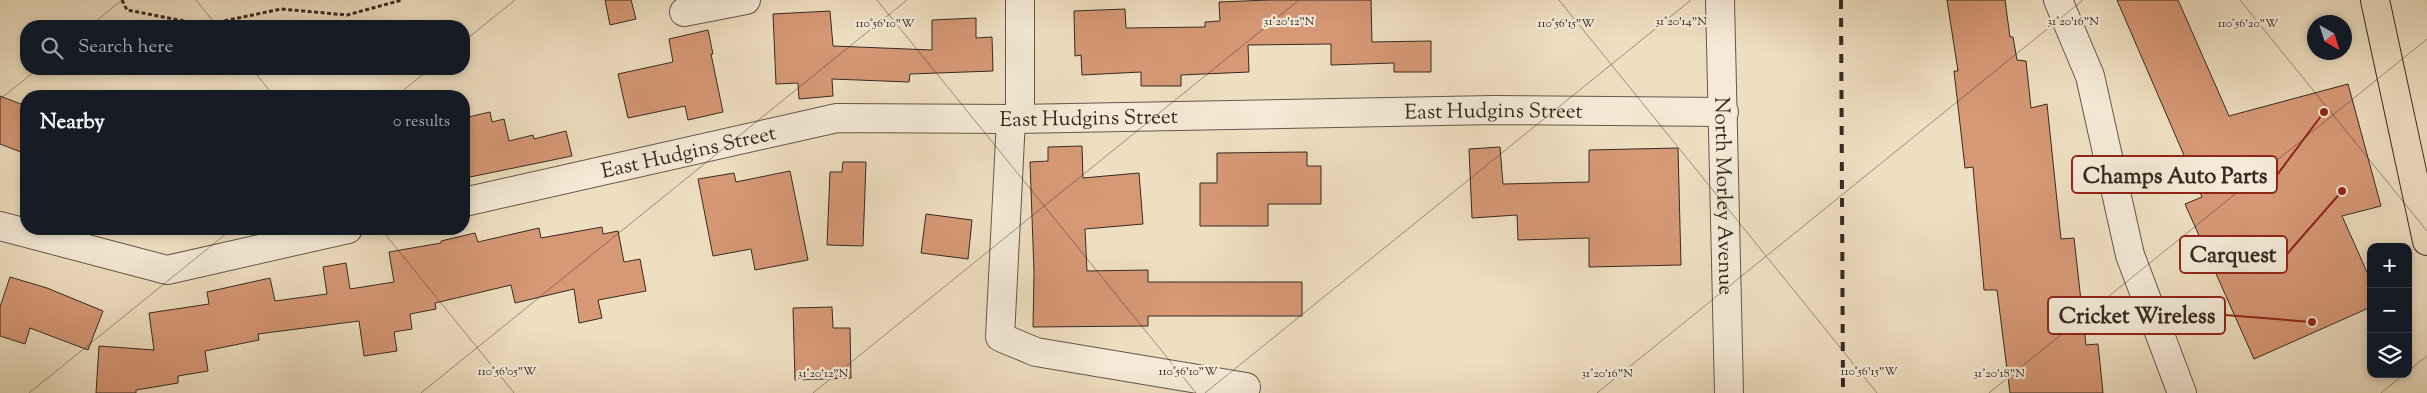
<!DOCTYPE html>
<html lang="en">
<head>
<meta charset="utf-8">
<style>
  body { margin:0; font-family:"Sorts Mill Goudy",serif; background:#20242c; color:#f1f3f6 }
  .controls { position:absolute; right:15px; bottom:15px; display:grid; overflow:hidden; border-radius:10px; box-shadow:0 2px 8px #0003 }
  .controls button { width:45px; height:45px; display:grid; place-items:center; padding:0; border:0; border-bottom:1px solid #363941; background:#171b24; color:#f1f3f6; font:25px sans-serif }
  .compass { position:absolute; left:2307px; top:15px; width:45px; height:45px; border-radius:50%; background:#171b24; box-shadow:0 2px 8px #0003; rotate:141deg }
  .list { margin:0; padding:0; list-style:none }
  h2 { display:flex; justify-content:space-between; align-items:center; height:65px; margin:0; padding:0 20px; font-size:21px }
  h2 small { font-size:16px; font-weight:400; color:#9ea1a6 }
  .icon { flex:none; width:28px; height:28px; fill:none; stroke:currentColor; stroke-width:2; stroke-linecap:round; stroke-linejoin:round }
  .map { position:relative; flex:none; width:2427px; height:393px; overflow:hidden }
  .search { position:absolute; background:#171b24; box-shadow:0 2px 8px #0003; left:20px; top:20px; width:450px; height:55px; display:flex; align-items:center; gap:12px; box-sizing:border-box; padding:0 18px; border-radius:20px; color:#9ea1a6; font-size:19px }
  .panel { position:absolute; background:#171b24; box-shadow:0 2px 8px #0003; left:20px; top:90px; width:450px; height:145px; border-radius:20px }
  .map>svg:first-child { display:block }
  .building { fill:#d69875; stroke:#362a22 }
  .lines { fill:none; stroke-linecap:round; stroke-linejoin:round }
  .street-casing { stroke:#64574a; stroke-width:30 }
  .primary-casing { stroke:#362a22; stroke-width:30 }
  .path { stroke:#362a22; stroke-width:3; stroke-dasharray:4 2.5; stroke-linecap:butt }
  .street { stroke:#f4ead7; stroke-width:28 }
  .primary { stroke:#eedfc1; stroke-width:28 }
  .rail { stroke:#362a22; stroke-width:4; stroke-dasharray:9 9; stroke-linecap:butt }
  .ticks { fill:none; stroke:#362a22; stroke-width:1; stroke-opacity:0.45 }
  .labels { text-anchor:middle; stroke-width:4.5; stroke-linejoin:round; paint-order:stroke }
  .street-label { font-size:21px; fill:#362a22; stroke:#f4ead7 }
  .ticks-label { font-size:12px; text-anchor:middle; fill:#362a22; stroke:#f4ead7; stroke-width:4.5; stroke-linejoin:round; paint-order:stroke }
  .leader { fill:none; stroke:#8f2418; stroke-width:2 }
  .callout-dot { fill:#8f2418; stroke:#f4ead7; stroke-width:2 }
  .callout { fill:#f4ead7; stroke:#8f2418; stroke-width:2 }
  .callout-label { font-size:22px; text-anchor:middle; font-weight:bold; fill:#362a22 }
</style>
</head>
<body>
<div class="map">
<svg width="2427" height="393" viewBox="0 0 2427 393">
  <rect width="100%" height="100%" fill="#eedfc1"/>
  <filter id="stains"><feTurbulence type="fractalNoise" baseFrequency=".004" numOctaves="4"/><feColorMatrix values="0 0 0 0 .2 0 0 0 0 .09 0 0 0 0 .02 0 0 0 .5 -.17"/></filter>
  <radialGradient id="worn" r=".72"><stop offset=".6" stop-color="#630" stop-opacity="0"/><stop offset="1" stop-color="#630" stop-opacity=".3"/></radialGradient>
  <!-- building -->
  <g class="building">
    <polygon points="605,0 631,0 636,19 610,25"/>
    <polygon points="1269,0 1371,0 1372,42 1431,41 1431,72 1394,72 1394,63 1331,65 1331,44 1248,45 1249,72 1181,75 1181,86 1141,86 1141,72 1082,75 1081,55 1075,56 1074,11 1125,9 1126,28 1205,27 1205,22 1220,21 1219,2"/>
    <polygon points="1947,0 2005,0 2010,37 2013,37 2017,60 2026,61 2031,108 2047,104 2061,239 2074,238 2086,345 2098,344 2103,393 2010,393 1997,290 1984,290 1973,167 1965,168 1954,71 1958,71"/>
    <polygon points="2117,0 2178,0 2229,116 2348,84 2381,206 2342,216 2371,281 2371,307 2254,359 2185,204 2202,197"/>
    <polygon points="830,11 833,46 932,50 932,20 976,18 976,38 992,37 993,71 910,74 909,82 832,79 833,96 799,99 798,83 776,84 773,14"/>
    <polygon points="708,30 713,54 711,54 723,112 688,120 685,106 628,118 618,74 673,62 669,39"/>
    <polygon points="0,96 26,106 26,154 0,144"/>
    <polygon points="490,112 492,122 504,119 509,141 533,135 534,139 566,131 572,156 470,177 464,151 464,118"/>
    <polygon points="1082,146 1083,178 1139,173 1143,224 1085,229 1087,271 1148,270 1148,282 1302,282 1302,316 1148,316 1148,326 1033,327 1034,272 1030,162 1048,161 1048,147"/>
    <polygon points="1500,147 1503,184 1589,182 1589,150 1678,148 1681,265 1589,267 1589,238 1518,240 1517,215 1472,218 1469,149"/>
    <polygon points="1307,152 1307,166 1321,166 1321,204 1268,204 1268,226 1200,226 1200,183 1217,183 1217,153"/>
    <polygon points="843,162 866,162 863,246 827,245 830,172 842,172"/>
    <polygon points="790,171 808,260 755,270 751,249 713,256 698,179 734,173 736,182"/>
    <polygon points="926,214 972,220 968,259 921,253"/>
    <polygon points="602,227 603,234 618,231 624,262 640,259 646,291 598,300 602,318 579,323 574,289 515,303 511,285 435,303 436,309 410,314 412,329 394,332 397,351 364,356 359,321 258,334 259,340 205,351 208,371 178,376 178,383 136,390 136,393 96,393 99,346 154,350 149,313 209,304 207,292 270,278 275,301 327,294 323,267 346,263 350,289 394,282 389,252 441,243 441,241 475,233 478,242 539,228 541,238"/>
    <polygon points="10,277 47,288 103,311 88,350 30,328 25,344 0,336 0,307"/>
    <polygon points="832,307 833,328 850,328 851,378 795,380 793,308"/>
  </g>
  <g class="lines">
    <defs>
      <g id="street">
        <path id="s1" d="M1720 0 1729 393"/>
        <polyline points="2058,0 2090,76 2130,255 2182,393"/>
        <polyline points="684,12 746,0"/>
        <polyline points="1011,119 1000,337 1036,352 1246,387"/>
        <polyline points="1020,119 1020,0"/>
        <path id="s2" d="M464 202 837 118 1011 119 1494 110 1724 112"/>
        <polyline points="0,226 167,270 348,229"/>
      </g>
      <polyline id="primary" points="2375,0 2427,241"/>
    </defs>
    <!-- street casing -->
    <use href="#street" class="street-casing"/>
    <!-- primary casing -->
    <use href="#primary" class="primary-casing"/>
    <!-- path -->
    <polyline class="path" points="122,0 127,10 205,25 281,9 347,15 402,0"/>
    <!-- street -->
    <use href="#street" class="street"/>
    <!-- primary -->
    <use href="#primary" class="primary"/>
    <!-- rail -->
    <polyline class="rail" points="1841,0 1843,393"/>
  </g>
  <!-- ticks -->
  <path class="ticks" d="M196 0 217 26M877 0 1196 393M1559 0 1877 393M2240 0 2427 231M90 26 122 0M464 41 515 0M252 69 274 96M396 96 430 69M0 99 38 69M381 229 514 393M2408 371 2427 356M29 393 232 229M421 393 907 0M813 393 1299 0M1205 393 1691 0M1597 393 2083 0M1989 393 2427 39M2381 393 2404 374"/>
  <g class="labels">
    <!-- street labels -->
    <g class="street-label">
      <text dy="7" stroke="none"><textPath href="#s2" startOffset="1039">East Hudgins Street</textPath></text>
      <text dy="7" stroke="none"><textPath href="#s2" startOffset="634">East Hudgins Street</textPath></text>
      <text dy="7" stroke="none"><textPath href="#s2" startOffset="230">East Hudgins Street</textPath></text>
      <text dy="7" stroke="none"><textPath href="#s1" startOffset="196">North Morley Avenue</textPath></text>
    </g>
  </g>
  <g class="ticks-label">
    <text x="2073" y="25">31°20'16"N</text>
    <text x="1289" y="25">31°20'12"N</text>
    <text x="1681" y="25">31°20'14"N</text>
    <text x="1566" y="27">110°56'15"W</text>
    <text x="2248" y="27">110°56'20"W</text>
    <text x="885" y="27">110°56'10"W</text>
    <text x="507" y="375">110°56'05"W</text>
    <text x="1188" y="375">110°56'10"W</text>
    <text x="1869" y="375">110°56'15"W</text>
    <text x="823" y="377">31°20'12"N</text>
    <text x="1607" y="377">31°20'16"N</text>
    <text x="1999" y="377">31°20'18"N</text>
  </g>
  <!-- callouts -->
  <path class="leader" d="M2324 112L2277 175M2342 191L2287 254M2312 322L2225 315"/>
  <g class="callout-dot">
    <circle cx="2324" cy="112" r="5"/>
    <circle cx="2342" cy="191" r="5"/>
    <circle cx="2312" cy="322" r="5"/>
  </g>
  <g class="callout">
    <rect x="2072" y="156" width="205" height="37" rx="5"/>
    <rect x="2180" y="236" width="107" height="37" rx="5"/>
    <rect x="2048" y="297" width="177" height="37" rx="5"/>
  </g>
  <g class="callout-label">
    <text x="2175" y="183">Champs Auto Parts</text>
    <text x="2233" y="262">Carquest</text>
    <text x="2137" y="323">Cricket Wireless</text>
  </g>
  <rect width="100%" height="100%" filter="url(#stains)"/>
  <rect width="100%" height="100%" fill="url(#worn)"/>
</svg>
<div class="controls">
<button>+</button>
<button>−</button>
<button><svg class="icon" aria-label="layers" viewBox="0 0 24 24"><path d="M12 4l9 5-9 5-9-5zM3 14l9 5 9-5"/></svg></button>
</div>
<svg class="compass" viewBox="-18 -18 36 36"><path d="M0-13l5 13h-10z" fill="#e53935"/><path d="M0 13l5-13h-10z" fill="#9ea1a6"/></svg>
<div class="search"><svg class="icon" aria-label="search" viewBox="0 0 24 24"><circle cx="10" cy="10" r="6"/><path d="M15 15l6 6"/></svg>Search here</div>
<section class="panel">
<h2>Nearby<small>0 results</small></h2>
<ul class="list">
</ul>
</section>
</div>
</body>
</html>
